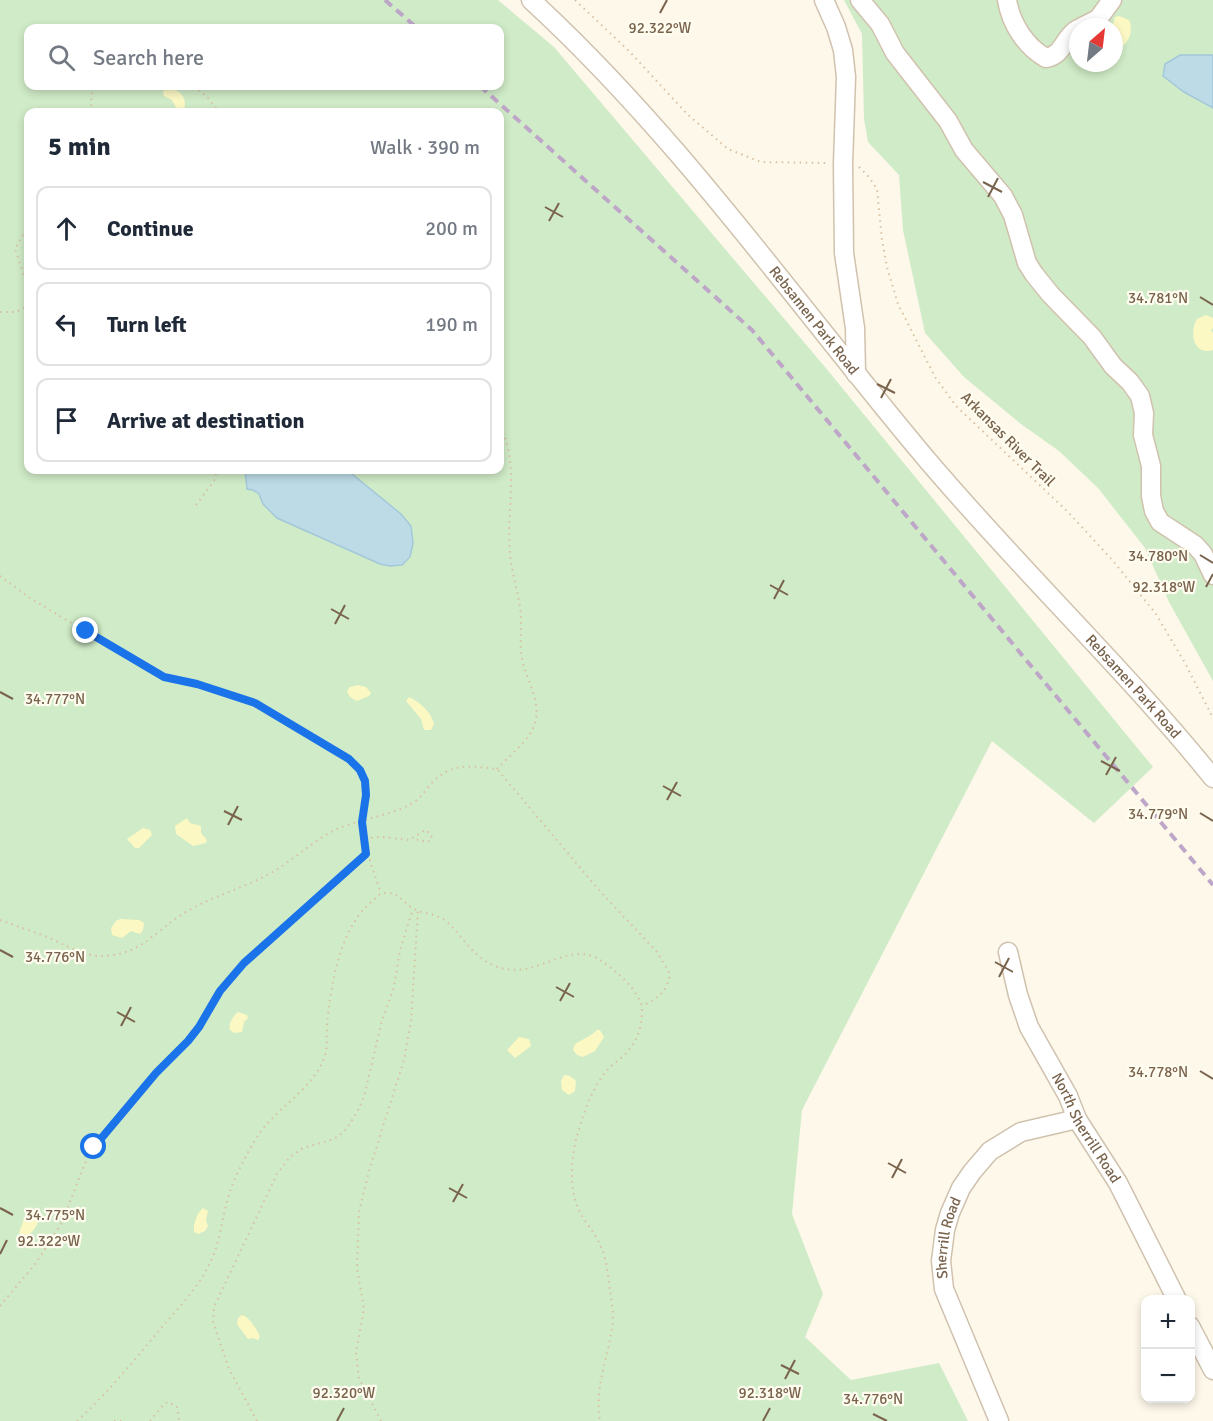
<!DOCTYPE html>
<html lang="en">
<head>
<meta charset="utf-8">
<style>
  body { margin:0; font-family:Signika,sans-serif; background:#f2f2f3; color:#1f2937 }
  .controls { position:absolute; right:18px; bottom:18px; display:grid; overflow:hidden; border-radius:12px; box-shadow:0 3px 9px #0003 }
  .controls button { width:54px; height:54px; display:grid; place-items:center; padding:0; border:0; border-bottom:2px solid #e0e1e3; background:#fff; color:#1f2937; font:30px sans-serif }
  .compass { position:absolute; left:1069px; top:18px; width:54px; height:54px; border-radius:50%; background:#fff; box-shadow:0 3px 9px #0003; rotate:28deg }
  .stop { position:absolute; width:18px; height:18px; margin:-14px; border:4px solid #1a73e8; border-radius:50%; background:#fff }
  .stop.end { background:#1a73e8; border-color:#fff; box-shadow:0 2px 6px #0008 }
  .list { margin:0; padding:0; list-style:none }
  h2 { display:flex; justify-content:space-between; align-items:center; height:78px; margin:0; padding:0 24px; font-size:26px }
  h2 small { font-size:20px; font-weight:400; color:#747a83 }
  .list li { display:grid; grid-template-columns:39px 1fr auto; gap:18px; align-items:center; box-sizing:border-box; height:84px; margin:0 12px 12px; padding:0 12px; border:2px solid #e0e1e3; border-radius:12px }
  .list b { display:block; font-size:22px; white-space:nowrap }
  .list em { font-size:20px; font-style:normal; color:#747a83 }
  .icon { flex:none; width:33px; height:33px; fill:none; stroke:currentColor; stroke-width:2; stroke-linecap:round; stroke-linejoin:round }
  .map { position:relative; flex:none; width:1213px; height:1421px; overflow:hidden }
  .search { position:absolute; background:#fff; box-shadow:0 3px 9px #0003; left:24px; top:24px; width:480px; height:66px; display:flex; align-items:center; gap:15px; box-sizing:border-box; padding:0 21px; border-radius:12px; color:#747a83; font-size:22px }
  .panel { position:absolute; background:#fff; box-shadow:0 3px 9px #0003; left:24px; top:108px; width:480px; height:366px; border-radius:12px }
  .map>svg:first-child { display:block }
  .green { fill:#d0ebc7; fill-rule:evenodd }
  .sand { fill:#fcf8c4 }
  .water { fill:#bddbe7; stroke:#a3c8d9; stroke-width:1.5 }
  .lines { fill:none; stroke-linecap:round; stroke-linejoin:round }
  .minor-casing { stroke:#d0c2ae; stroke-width:21 }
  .path { stroke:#d8c0a3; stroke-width:2; stroke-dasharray:1.5 4.5; stroke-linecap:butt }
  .minor { stroke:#fff; stroke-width:18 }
  .rail { stroke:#bea6c8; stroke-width:4; stroke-dasharray:9 6; stroke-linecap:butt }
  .route { stroke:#1a73e8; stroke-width:8 }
  .ticks { fill:none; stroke:#79634c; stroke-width:2 }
  .labels { text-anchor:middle; stroke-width:4.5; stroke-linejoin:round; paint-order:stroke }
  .street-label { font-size:15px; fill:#79634c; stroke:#fffcf0 }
  .ticks-label { font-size:15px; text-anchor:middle; fill:#79634c; stroke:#fffcf0; stroke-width:4.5; stroke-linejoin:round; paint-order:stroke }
</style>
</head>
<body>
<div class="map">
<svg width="1213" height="1421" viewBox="0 0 1213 1421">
  <rect width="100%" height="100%" fill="#fdf8ea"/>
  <!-- green -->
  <g class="green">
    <path d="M0 0H498L554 47 825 367 1153 767 1094 823 992 741 802 1110 792 1214 823 1294 805 1337 851 1380 939 1363 968 1421H0ZM28 28H500V86H28ZM28 112H500V470H28Z"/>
    <path d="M844 0H1213V681L1169 602 1145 548 1098 488 1059 451 1021 424 964 377 925 333 903 230 899 175 868 142 864 119 862 34ZM1078 27H1114V63H1078Z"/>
  </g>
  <!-- sand -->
  <g class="sand">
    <path d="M1119 16 1129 20C1135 34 1126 46 1114 53V34L1116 30 1112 27 1115 17Z"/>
    <path d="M166 88C180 88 189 99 183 112L178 111 172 100 164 96 163 92Z"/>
    <path d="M1206 315 1213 318V328L1211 330 1213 333V350C1193 356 1189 332 1197 319Z"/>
    <polygon points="358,685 366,687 371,693 369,696 357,701 350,697 347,691 350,687"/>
    <path d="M409 697C420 702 432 713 434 724L431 730H424L421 719 406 701Z"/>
    <polygon points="187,818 190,823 201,826 201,833 207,840 206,843 193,846 176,834 175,826"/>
    <polygon points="143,828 150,830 152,835 139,848 135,848 127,839"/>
    <polygon points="120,919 139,920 144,923 143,930 140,934 131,931 122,938 112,935 111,928 116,921"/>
    <path d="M238 1012 247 1015 248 1018 244 1022 242 1032 234 1033 230 1030C228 1024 233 1016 238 1012Z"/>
    <polygon points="597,1030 600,1030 604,1037 595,1051 583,1057 577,1055 573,1050 575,1044 591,1035"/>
    <polygon points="519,1037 529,1039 531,1046 515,1058 507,1050"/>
    <polygon points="564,1075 570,1076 576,1081 575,1091 569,1095 562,1090 561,1081"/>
    <path d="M203 1208 208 1211 206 1220 208 1226 205 1231 198 1234 194 1232C193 1225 197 1212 203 1208Z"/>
    <path d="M33 1210 39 1213C40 1224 32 1235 22 1238L19 1233 27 1211Z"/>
    <path d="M242 1315C250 1317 256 1329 260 1336L258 1340 253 1338 248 1339 237 1324 238 1318Z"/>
  </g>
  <!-- water -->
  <g class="water">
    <polygon points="1180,55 1213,55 1213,108 1184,92 1163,76 1165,64"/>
    <polygon points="245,470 347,470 401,514 411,526 413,543 410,557 402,565 390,566 380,564 277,518 263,504 259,494 253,490 247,489"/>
  </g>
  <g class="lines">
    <defs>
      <g id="minor">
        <path id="s1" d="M531 0C677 134 791 297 918 449 1012 562 1120 663 1213 778"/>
        <polyline points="824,0 836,27 843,50 846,77 843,164 844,253 855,328 856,374"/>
        <polyline points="860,0 880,24 895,53 948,121 964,150 1003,196 1013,215 1027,263 1034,274 1051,295 1092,337 1113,366 1130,382 1140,396 1144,413 1143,435 1151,466 1151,496 1154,511 1160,522 1195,545 1203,554 1213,575"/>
        <path d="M1007 0C1011 24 1026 47 1046 58 1064 55 1064 36 1078 29"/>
        <polyline points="1082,27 1098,19 1112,0"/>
        <path id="s2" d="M1008 952 1018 995 1029 1027 1068 1096 1077 1119 1118 1183 1177 1300"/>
        <polyline points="1190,1326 1213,1370"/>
        <path id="s3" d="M999 1421 944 1289 941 1261 945 1230 950 1213 961 1188 972 1172 990 1151 1021 1132 1077 1119"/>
      </g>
    </defs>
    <!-- minor casing -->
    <use href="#minor" class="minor-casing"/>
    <!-- path -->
    <g class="path">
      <polyline points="575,0 630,52 687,114 728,149 761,162 827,163"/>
      <polyline points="194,86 208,98 219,112"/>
      <polyline points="91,112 92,86"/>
      <polyline points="859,167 869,177 877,189 882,240 887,267 898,304 935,377 956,406 1068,512 1114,562 1156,614 1185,663 1213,718"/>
      <polyline points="28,231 22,236 15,249 28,287"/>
      <polyline points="0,312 16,312 28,306"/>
      <polyline points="196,505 214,481 217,470"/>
      <path d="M0 576 30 598 156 674 208 687 255 703 349 759C364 772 368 785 365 805 364 811 362 818 362 824 365 849 373 870 381 893"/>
      <path d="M497 769C510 754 533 739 536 719 540 695 523 676 521 652 520 637 522 622 520 607 517 588 511 570 510 552 506 509 520 467 500 425"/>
      <polyline points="365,838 383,837 409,840 425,830 430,833 432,838 428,842 414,839"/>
      <path d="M0 920C16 926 32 931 47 937 66 945 82 956 103 956 138 955 152 935 178 917 205 898 240 890 269 874 293 861 312 841 337 829 361 819 388 816 411 804 420 799 424 792 430 785 450 762 469 766 497 769L598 889 657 952 670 974C667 992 658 998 642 1006"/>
      <polyline points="0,1306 36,1263 61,1224 86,1161 102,1135 156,1073 188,1041 199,1027 220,991 244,963 366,854"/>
      <path d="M77 1421C108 1393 135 1359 162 1327 178 1308 198 1288 209 1265 221 1242 222 1215 230 1191 237 1172 248 1151 259 1134 277 1108 308 1092 322 1063 329 1050 326 1038 327 1023 331 987 337 946 359 915 365 907 374 900 381 893 400 892 399 899 412 908 422 914 436 913 446 921 464 937 472 957 495 966 537 983 568 936 603 962 616 971 642 993 642 1010 642 1030 636 1045 621 1058 615 1063 609 1067 604 1074 590 1093 582 1117 576 1140 571 1161 569 1192 580 1212 586 1224 596 1234 601 1247 607 1259 608 1277 610 1291 612 1302 614 1316 612 1327 608 1359 594 1389 600 1421"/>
      <polyline points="114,1421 124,1421"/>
      <polyline points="150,1421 164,1404 168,1402 177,1407 179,1421"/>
      <polyline points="257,1421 229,1369 213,1322 214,1307 277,1174 290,1157 303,1148 334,1139 341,1134 348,1127 358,1110 364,1097 381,1024 394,987 400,950 413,909"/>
      <polyline points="381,1421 359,1378 356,1352 364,1309 357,1268 359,1212 369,1171 404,1060 411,1021 418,910"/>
    </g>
    <!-- minor -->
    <use href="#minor" class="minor"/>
    <!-- rail -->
    <g class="rail">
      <polyline points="385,0 417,28"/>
      <polyline points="480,86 752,330 1213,885"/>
    </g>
  </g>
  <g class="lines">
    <!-- route -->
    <polyline class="route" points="86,631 164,677 197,684 255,703 349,759 360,770 365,781 366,795 362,822 366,854 244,963 220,991 199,1027 188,1041 156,1073 94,1147"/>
  </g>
  <!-- ticks -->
  <path class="ticks" d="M660 13 667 0M983 182 1002 192M988 197 998 178M545 207 563 217M549 221 559 203M1200 297 1213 305M877 384 895 393M881 398 891 379M1200 555 1213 563M770 585 788 595M1206 587 1213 574M774 599 784 580M331 609 349 619M335 624 345 605M0 692 13 699M1101 761 1120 771M1106 775 1116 757M663 786 681 796M667 800 677 782M224 811 242 820M1200 813 1213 821M228 825 238 806M0 950 13 957M995 962 1013 972M999 977 1009 958M556 987 574 997M560 1001 570 983M117 1012 135 1022M121 1026 131 1007M1200 1071 1213 1079M888 1163 906 1173M892 1178 902 1159M449 1188 467 1198M453 1202 463 1184M0 1208 13 1215M0 1254 7 1240M781 1365 799 1374M785 1379 795 1360M873 1414 887 1421M337 1421 344 1408M763 1421 770 1408"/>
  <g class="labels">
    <!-- street labels -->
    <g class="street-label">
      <text dy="5" stroke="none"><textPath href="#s1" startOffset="428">Rebsamen Park Road</textPath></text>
      <text transform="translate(1008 439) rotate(45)" y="5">Arkansas River Trail</text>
      <text dy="5" stroke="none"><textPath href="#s1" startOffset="914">Rebsamen Park Road</textPath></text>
      <text dy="5" stroke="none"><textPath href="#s2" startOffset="194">North Sherrill Road</textPath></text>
      <text dy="5" stroke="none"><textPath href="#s3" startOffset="195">Sherrill Road</textPath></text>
    </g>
  </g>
  <g class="ticks-label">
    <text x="660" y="33">92.322°W</text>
    <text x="1158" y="303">34.781°N</text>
    <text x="1158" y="561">34.780°N</text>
    <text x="1164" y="592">92.318°W</text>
    <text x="55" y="704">34.777°N</text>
    <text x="1158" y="819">34.779°N</text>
    <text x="55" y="962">34.776°N</text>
    <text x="1158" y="1077">34.778°N</text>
    <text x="55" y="1220">34.775°N</text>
    <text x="49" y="1246">92.322°W</text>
    <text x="344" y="1398">92.320°W</text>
    <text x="770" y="1398">92.318°W</text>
    <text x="873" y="1404">34.776°N</text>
  </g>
</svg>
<div class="controls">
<button>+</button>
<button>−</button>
</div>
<svg class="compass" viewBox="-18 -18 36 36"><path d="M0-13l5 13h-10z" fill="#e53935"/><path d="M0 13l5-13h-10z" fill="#747a83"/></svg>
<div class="stop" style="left:94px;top:1147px"></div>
<div class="stop end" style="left:86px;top:631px"></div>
<div class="search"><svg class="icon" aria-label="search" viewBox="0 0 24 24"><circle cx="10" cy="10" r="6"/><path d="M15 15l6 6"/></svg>Search here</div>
<section class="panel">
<h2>5 min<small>Walk · 390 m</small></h2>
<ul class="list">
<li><svg class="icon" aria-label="ahead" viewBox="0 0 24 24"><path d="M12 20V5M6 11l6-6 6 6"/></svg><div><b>Continue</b></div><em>200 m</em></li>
<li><svg class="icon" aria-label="left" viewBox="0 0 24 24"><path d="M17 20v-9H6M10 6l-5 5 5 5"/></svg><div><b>Turn left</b></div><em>190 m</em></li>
<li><svg class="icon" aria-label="arrive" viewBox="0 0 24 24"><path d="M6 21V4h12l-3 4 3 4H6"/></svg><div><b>Arrive at destination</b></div></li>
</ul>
</section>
</div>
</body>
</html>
